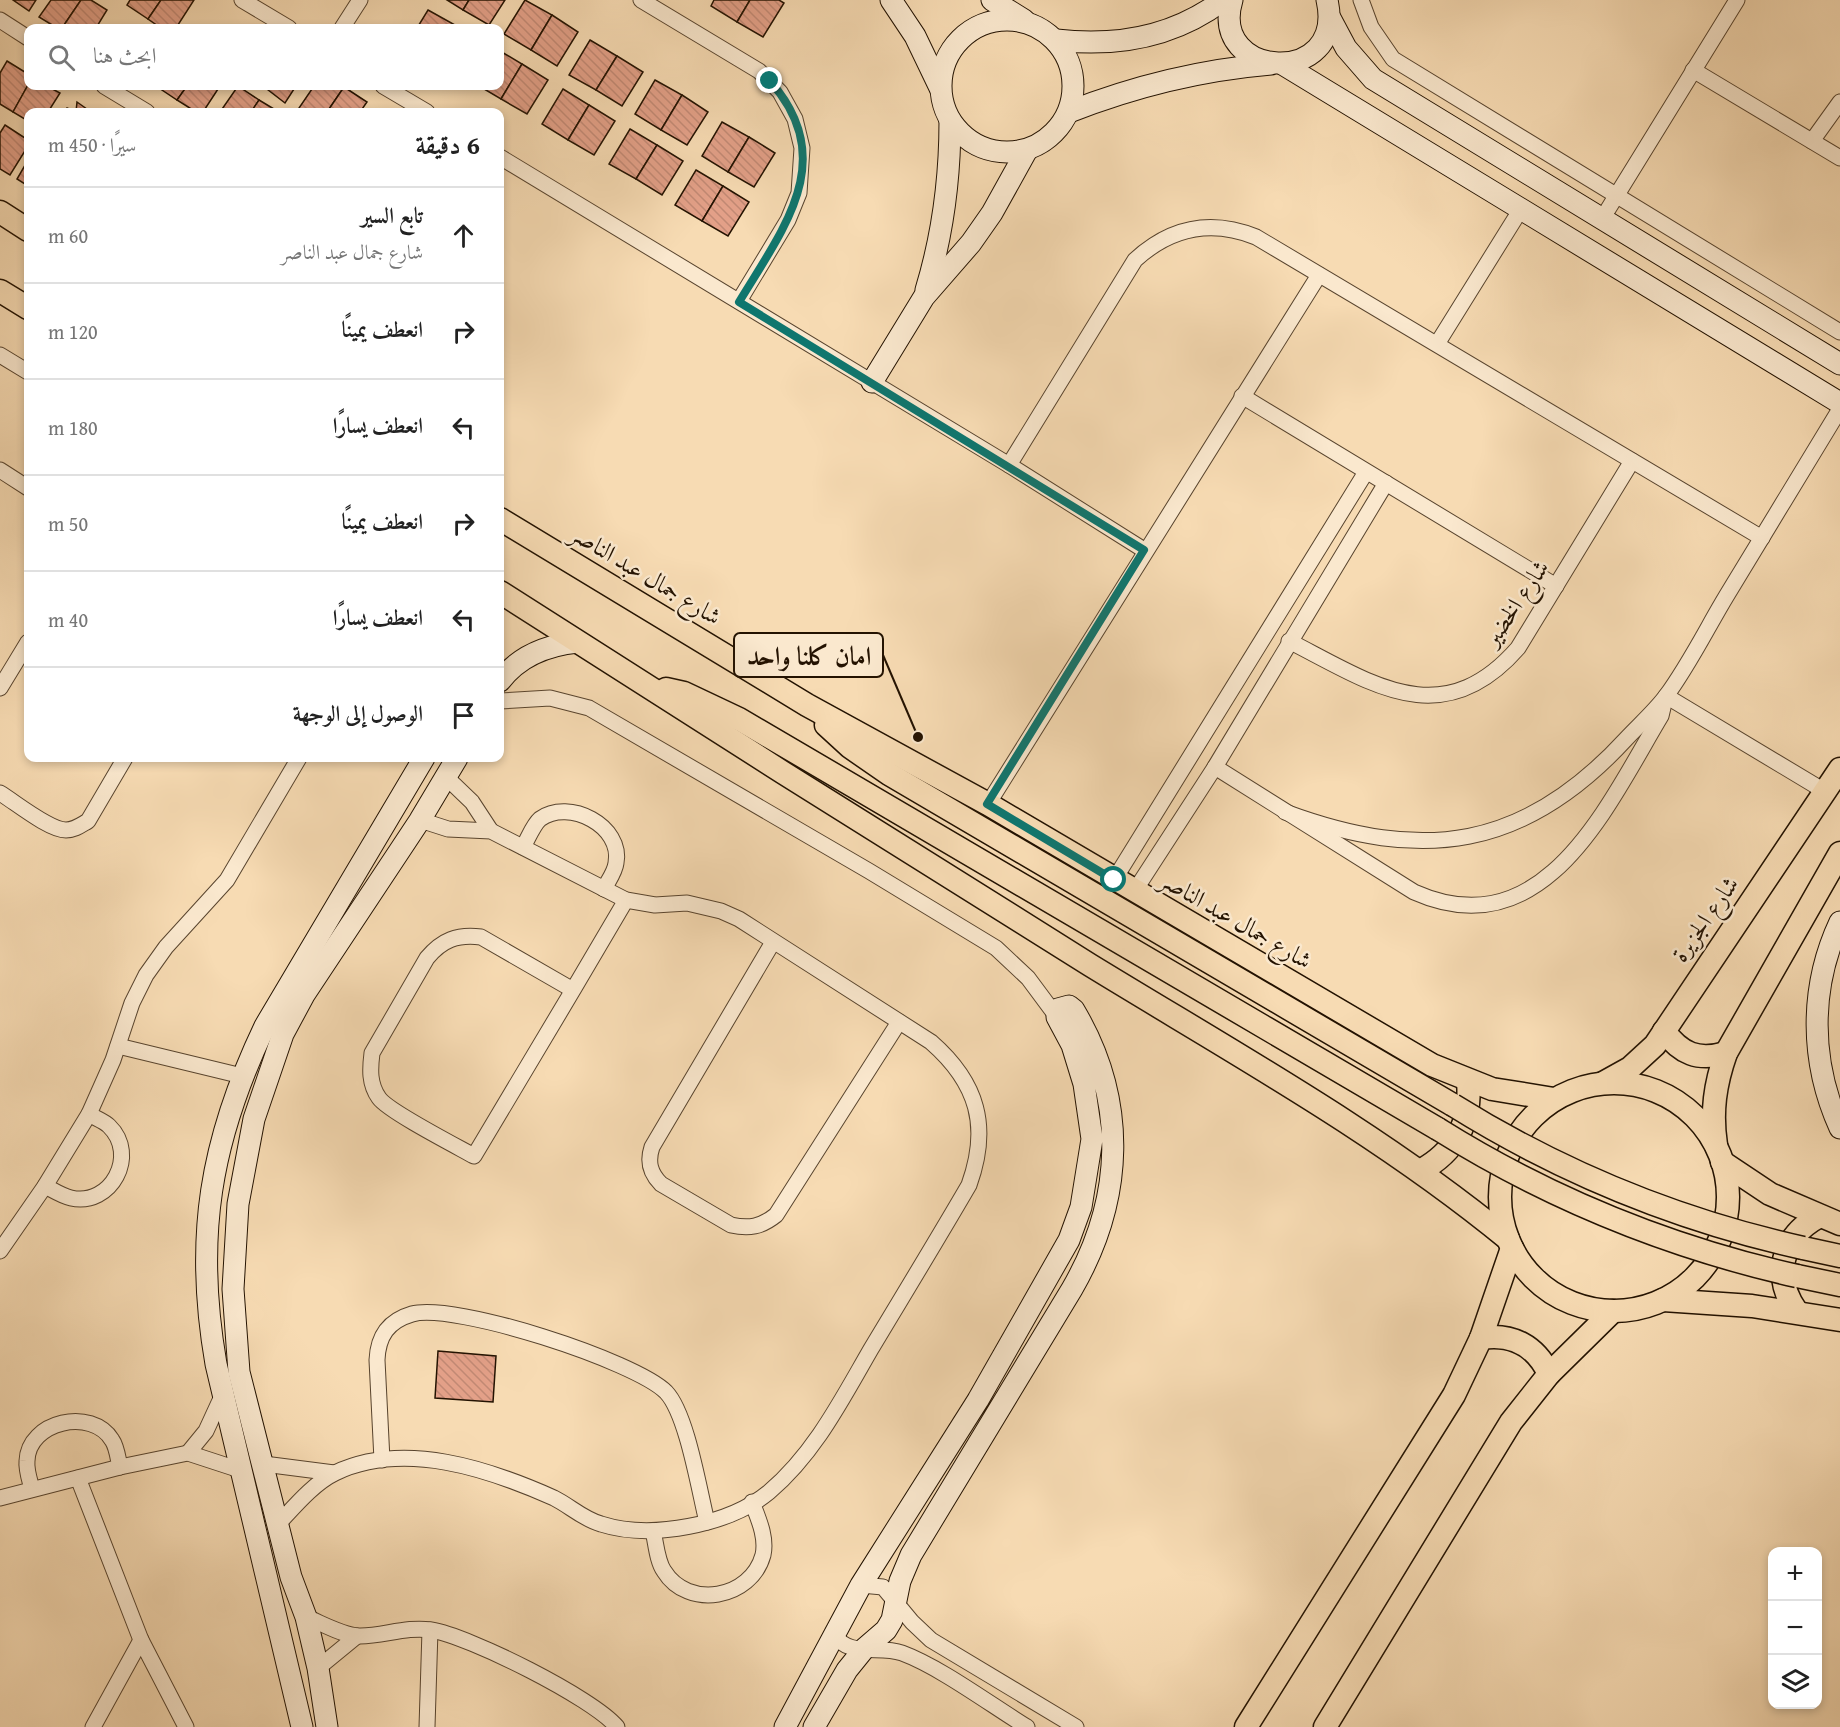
<!DOCTYPE html>
<html lang="ar">
<head>
<meta charset="utf-8">
<style>
  body { margin:0; font-family:"Gentium Book Plus",Amiri,serif; background:#f2f2f2; color:#222; direction:rtl }
  .controls { position:absolute; right:18px; bottom:18px; display:grid; overflow:hidden; border-radius:12px; box-shadow:0 3px 9px #0003 }
  .controls button { width:54px; height:54px; display:grid; place-items:center; padding:0; border:0; border-bottom:2px solid #e0e0e0; background:#fff; color:#222; font:30px sans-serif }
  .stop { position:absolute; width:18px; height:18px; margin:-14px; border:4px solid #0f766e; border-radius:50%; background:#fff }
  .stop.end { background:#0f766e; border-color:#fff; box-shadow:0 2px 6px #0008 }
  .list { margin:0; padding:0; list-style:none }
  h2 { display:flex; justify-content:space-between; align-items:center; height:78px; margin:0; padding:0 24px; font-size:26px }
  h2 small { font-size:20px; font-weight:400; color:#767676 }
  .list li { display:grid; grid-template-columns:39px 1fr auto; gap:18px; align-items:center; box-sizing:border-box; height:96px; padding:0 24px; border-top:2px solid #e0e0e0 }
  .list b { display:block; font-size:22px; white-space:nowrap }
  .list p { margin:0; font-size:20px; white-space:nowrap; color:#767676 }
  .list em { font-size:20px; font-style:normal; color:#767676 }
  .icon { flex:none; width:33px; height:33px; fill:none; stroke:currentColor; stroke-width:2; stroke-linecap:round; stroke-linejoin:round }
  .map { position:relative; flex:none; width:1840px; height:1727px; overflow:hidden; direction:ltr }
  .search { position:absolute; background:#fff; box-shadow:0 3px 9px #0003; left:24px; top:24px; width:480px; height:66px; display:flex; align-items:center; gap:15px; box-sizing:border-box; padding:0 21px; border-radius:12px; color:#767676; font-size:22px }
  .panel { position:absolute; background:#fff; box-shadow:0 3px 9px #0003; left:24px; top:108px; width:480px; height:654px; border-radius:12px; direction:rtl }
  .map>svg:first-child { display:block }
  .building { fill:url(#building-back-hatch); stroke:#231201; stroke-width:1.5 }
  .lines { fill:none; stroke-linecap:round; stroke-linejoin:round }
  .street-casing { stroke:#58442e; stroke-width:17 }
  .secondary-casing { stroke:#231201; stroke-width:23 }
  .primary-casing { stroke:#231201; stroke-width:25 }
  .street { stroke:#fae8ce; stroke-width:15 }
  .secondary { stroke:#fae8ce; stroke-width:21 }
  .primary { stroke:#f7dbb3; stroke-width:22 }
  .primary-bridge-casing { stroke:#231201; stroke-width:25; stroke-linecap:butt }
  .primary-bridge { stroke:#f7dbb3; stroke-width:22 }
  .route { stroke:#0f766e; stroke-width:8 }
  .labels { text-anchor:middle; stroke-width:5; stroke-linejoin:round; paint-order:stroke }
  .street-label { font-size:24px; fill:#231201; stroke:#fae8ce }
  .leader { fill:none; stroke:#231201; stroke-width:2 }
  .callout-dot { fill:#231201; stroke:#fae8ce; stroke-width:2 }
  .callout { fill:#fae8ce; stroke:#231201; stroke-width:2 }
  .callout-label { font-size:26px; text-anchor:middle; font-weight:bold; fill:#231201 }
</style>
</head>
<body>
<div class="map">
<svg width="1840" height="1727" viewBox="0 0 1840 1727">
  <defs>
    <pattern id="building-back-hatch" width="6" height="6" patternUnits="userSpaceOnUse" patternTransform="scale(1.5)"><rect width="6" height="6" fill="#e3a088"/><path d="M-1 5l2 2M0 0l6 6M5-1l2 2" fill="none" stroke="#c28974"/></pattern>
  </defs>
  <rect width="100%" height="100%" fill="#f7dbb3"/>
  <filter id="stains"><feTurbulence type="fractalNoise" baseFrequency=".00333" numOctaves="4"/><feColorMatrix values="0 0 0 0 .2 0 0 0 0 .09 0 0 0 0 .02 0 0 0 .5 -.17"/></filter>
  <radialGradient id="worn" r=".72"><stop offset=".6" stop-color="#630" stop-opacity="0"/><stop offset="1" stop-color="#630" stop-opacity=".3"/></radialGradient>
  <!-- building -->
  <g class="building">
    <polygon points="13,0 36,0 29,11"/>
    <polygon points="51,0 81,0 62,28 57,28 39,17"/>
    <polygon points="81,0 91,0 107,10 96,28 62,28"/>
    <polygon points="130,0 161,0 148,19 127,5"/>
    <polygon points="161,0 194,0 176,28 161,28 148,19"/>
    <polygon points="447,0 469,0 463,10"/>
    <polygon points="469,0 505,0 489,25 463,10"/>
    <polygon points="525,0 552,15 531,50 504,34"/>
    <polygon points="714,0 750,0 737,22 711,6"/>
    <polygon points="750,0 779,0 784,3 763,37 737,22"/>
    <polygon points="428,10 455,25 453,28 417,28"/>
    <polygon points="552,15 578,32 557,66 531,50"/>
    <polygon points="590,40 617,56 596,90 569,75"/>
    <polygon points="500,51 522,64 501,99 479,86 500,86"/>
    <polygon points="617,56 643,72 622,106 596,90"/>
    <polygon points="7,61 28,74 28,85 13,112 0,104 0,73"/>
    <polygon points="522,64 548,80 527,114 501,99"/>
    <polygon points="655,80 682,95 661,130 635,114"/>
    <polygon points="28,85 47,86 60,93 48,112 28,112 28,121 13,112"/>
    <polygon points="156,86 187,86 177,100"/>
    <polygon points="187,86 220,86 203,112 196,112 177,100"/>
    <polygon points="238,86 259,100 251,112 220,112"/>
    <polygon points="263,86 296,86 285,103"/>
    <polygon points="314,86 344,87 327,112 305,112 299,108"/>
    <polygon points="344,87 367,102 360,112 327,112"/>
    <polygon points="563,89 589,105 568,140 542,124"/>
    <polygon points="682,95 708,112 687,145 661,130"/>
    <polygon points="259,100 279,112 251,112"/>
    <polygon points="77,102 91,112 64,112 67,108 76,112"/>
    <polygon points="589,105 615,121 594,155 568,140"/>
    <polygon points="722,122 749,137 728,172 702,156"/>
    <polygon points="5,125 28,140 28,146 10,175 0,169 0,133"/>
    <polygon points="630,129 657,145 636,179 609,164"/>
    <polygon points="749,137 775,153 754,187 728,172"/>
    <polygon points="657,145 683,161 662,195 636,179"/>
    <polygon points="28,160 28,186 17,179"/>
    <polygon points="696,170 723,186 702,221 675,205"/>
    <polygon points="723,186 749,202 728,236 702,221"/>
    <polygon points="438,1351 496,1356 493,1402 435,1398"/>
  </g>
  <g class="lines">
    <defs>
      <g id="street">
        <polyline points="242,0 289,28"/>
        <polyline points="641,0 759,71 780,92 795,119 802,148 799,193 788,220 739,301"/>
        <polyline points="1361,0 1371,27 1393,59 1840,332"/>
        <polyline points="0,20 28,38"/>
        <polyline points="342,28 360,0"/>
        <polyline points="1693,70 1840,158"/>
        <polyline points="104,86 147,112"/>
        <polyline points="383,86 427,112"/>
        <polyline points="1812,141 1840,102"/>
        <polyline points="500,157 1009,465 1144,550"/>
        <polyline points="1602,219 1737,0"/>
        <polyline points="1437,344 1521,209"/>
        <polyline points="0,355 28,372"/>
        <polyline points="1242,396 1556,586"/>
        <path d="M1009 465 1135 260C1171 227 1211 219 1256 237L1762 538"/>
        <polyline points="0,470 28,488"/>
        <path d="M1289 641C1371 683 1442 735 1518 648L1632 461"/>
        <polyline points="0,688 28,642"/>
        <polyline points="1666,696 1826,792"/>
        <polyline points="500,701 550,698 589,708 869,871 996,948 1028,978 1057,1017"/>
        <path d="M1215 767 1414 892C1544 950 1607 806 1661 716L1665 699"/>
        <polyline points="446,777 472,802 491,831"/>
        <path d="M0 793C15 802 49 830 66 830 75 830 81 825 88 821L125 758"/>
        <polyline points="988,804 1319,275"/>
        <path d="M1285 812C1423 863 1524 850 1626 739 1639 725 1655 711 1666 696 1689 665 1707 628 1727 595 1765 533 1802 471 1840 409"/>
        <path d="M523 847C528 839 533 825 540 819 569 798 623 826 616 863 615 872 608 881 604 889"/>
        <polyline points="1114,880 1366,472"/>
        <polyline points="1134,892 1215,767 1386,483"/>
        <path d="M773 942 652 1147C647 1162 650 1173 661 1184L731 1225C749 1229 761 1227 776 1215L899 1022"/>
        <path d="M573 990 474 1156C456 1146 388 1111 379 1098 369 1084 370 1069 372 1053L427 958C442 940 457 934 481 937L573 990 626 900"/>
        <polyline points="118,1046 242,1076"/>
        <path d="M45 1186C53 1190 62 1196 71 1198 111 1207 139 1155 109 1126 104 1121 95 1118 89 1114"/>
        <polyline points="0,1251 45,1186 89,1114 113,1060 132,1003 146,975 166,947 227,880 299,758"/>
        <polyline points="188,1453 206,1431 223,1394"/>
        <path d="M382 1460 377 1360C378 1336 388 1321 412 1314 454 1302 635 1361 666 1392 687 1414 699 1490 707 1522"/>
        <polyline points="264,1464 334,1473"/>
        <polyline points="78,1478 141,1640 186,1727"/>
        <path d="M32 1489C30 1481 26 1470 27 1461 28 1421 92 1407 112 1440 117 1447 118 1459 120 1467"/>
        <polyline points="0,1498 120,1467 188,1453 240,1470"/>
        <path d="M278 1524C294 1507 314 1483 335 1473 404 1440 489 1469 554 1498 570 1506 583 1519 601 1524 651 1540 729 1525 769 1492 815 1453 842 1399 871 1349 904 1294 937 1240 969 1185 990 1127 978 1083 931 1042L739 919 721 911 687 903 655 905 626 900 491 831 448 829 420 820"/>
        <path d="M653 1531C656 1543 657 1561 664 1571 688 1610 751 1599 763 1555 767 1537 758 1518 752 1502"/>
        <polyline points="861,1585 883,1587 912,1622 931,1640 1076,1727"/>
        <path d="M306 1617C321 1623 342 1635 358 1636 381 1637 406 1626 431 1630 469 1636 593 1698 617 1727"/>
        <path d="M834 1634C848 1658 879 1645 902 1653 940 1667 991 1705 1027 1727"/>
        <polyline points="318,1668 357,1636"/>
        <polyline points="93,1727 141,1640"/>
        <polyline points="427,1727 430,1630"/>
      </g>
      <g id="secondary">
        <polyline points="891,0 915,36 940,88"/>
        <polyline points="992,0 1024,20"/>
        <path d="M1232 0C1208 80 1347 88 1327 0"/>
        <polyline points="1330,18 1346,48 1373,79 1840,364"/>
        <circle cx="1007" cy="86" r="66"/>
        <path d="M1056 40C1116 47 1174 37 1223 0"/>
        <polyline points="1284,65 1840,403"/>
        <path d="M1069 112C1135 86 1200 70 1271 64"/>
        <path d="M926 290C943 234 950 179 950 121"/>
        <polyline points="872,382 924,297 971,243 992,213 1027,150"/>
        <path d="M500 681C519 656 547 645 578 642"/>
        <path d="M1840 922C1809 988 1810 1062 1840 1128"/>
        <path d="M302 1727 216 1364C194 1238 210 1141 265 1026L424 758"/>
        <polyline points="327,1727 318,1668 306,1617 291,1577 239,1372 233,1289 238,1204 254,1119 283,1034 304,995 420,820 457,758"/>
        <path d="M785 1727 861 1585 978 1400 1069 1240 1081 1207 1092 1139 1084 1084 1072 1045 1057 1017 1058 1009 1069 1006 1074 1010C1128 1101 1124 1199 1072 1289L911 1555 900 1581 892 1620 886 1630 864 1649 847 1670 814 1727"/>
      </g>
      <g id="primary">
        <polyline points="0,212 28,230"/>
        <polyline points="0,291 28,308"/>
        <polyline points="500,519 807,705 988,804 1432,1065 1492,1089 1554,1099"/>
        <path d="M500 592C696 718 892 842 1090 965 1232 1052 1379 1133 1508 1239"/>
        <polyline points="666,689 684,693 739,719 1438,1129"/>
        <polyline points="826,725 850,747 889,774 1453,1105"/>
        <path d="M1664 1031C1681 1054 1698 1061 1726 1053"/>
        <polyline points="1603,1083 1630,1068 1655,1045 1840,769"/>
        <circle cx="1614" cy="1197" r="114"/>
        <path d="M1716 1145C1711 1112 1715 1084 1726 1053L1840 853"/>
        <polyline points="1722,1162 1770,1194 1840,1224"/>
        <path d="M1420 1171C1455 1152 1472 1122 1468 1082"/>
        <polyline points="1803,1248 1840,1256"/>
        <polyline points="1797,1276 1840,1285"/>
        <polyline points="1663,1300 1752,1306 1840,1320"/>
        <path d="M1797 1312C1772 1277 1781 1237 1818 1217"/>
        <path d="M1481 1338C1512 1333 1536 1346 1549 1374"/>
        <polyline points="1246,1727 1454,1395 1481,1338 1512,1248"/>
        <polyline points="1325,1727 1511,1422 1549,1374 1613,1311"/>
      </g>
    </defs>
    <!-- street casing -->
    <use href="#street" class="street-casing"/>
    <!-- secondary casing -->
    <use href="#secondary" class="secondary-casing"/>
    <!-- primary casing -->
    <use href="#primary" class="primary-casing"/>
    <!-- street -->
    <use href="#street" class="street"/>
    <!-- secondary -->
    <use href="#secondary" class="secondary"/>
    <!-- primary -->
    <use href="#primary" class="primary"/>
    <defs>
      <g id="primary-bridge">
        <path d="M1453 1105C1562 1173 1677 1220 1803 1248"/>
        <path d="M1438 1129C1550 1199 1668 1247 1797 1276"/>
      </g>
    </defs>
    <!-- primary-bridge casing -->
    <use href="#primary-bridge" class="primary-bridge-casing"/>
    <!-- primary-bridge -->
    <use href="#primary-bridge" class="primary-bridge"/>
  </g>
  <g class="lines">
    <!-- route -->
    <path class="route" d="M770 81C840 160 783 229 739 302L1144 550 987 804 1114 880"/>
  </g>
  <g class="labels">
    <!-- street labels -->
    <g class="street-label">
      <text transform="translate(646 575) rotate(31)" y="8">شارع جمال عبد الناصر</text>
      <text transform="translate(1516 603) rotate(-56)" y="8">شارع الخضير</text>
      <text transform="translate(1705 919) rotate(-55)" y="8">شارع الجزيرة</text>
      <text transform="translate(1236 920) rotate(30)" y="8">شارع جمال عبد الناصر</text>
    </g>
  </g>
  <!-- callouts -->
  <path class="leader" d="M918 737L883 655"/>
  <circle class="callout-dot" cx="918" cy="737" r="6"/>
  <rect class="callout" x="734" y="633" width="149" height="44" rx="6"/>
  <g class="callout-label">
    <text x="809" y="665">امان كلنا واحد</text>
  </g>
  <rect width="100%" height="100%" filter="url(#stains)"/>
  <rect width="100%" height="100%" fill="url(#worn)"/>
</svg>
<div class="controls">
<button>+</button>
<button>−</button>
<button><svg class="icon" aria-label="layers" viewBox="0 0 24 24"><path d="M12 4l9 5-9 5-9-5zM3 14l9 5 9-5"/></svg></button>
</div>
<div class="stop" style="left:1114px;top:880px"></div>
<div class="stop end" style="left:770px;top:81px"></div>
<div class="search"><svg class="icon" aria-label="search" viewBox="0 0 24 24"><circle cx="10" cy="10" r="6"/><path d="M15 15l6 6"/></svg>ابحث هنا</div>
<section class="panel">
<h2>6 دقيقة<small>سيرًا · 450 m</small></h2>
<ul class="list">
<li><svg class="icon" aria-label="ahead" viewBox="0 0 24 24"><path d="M12 20V5M6 11l6-6 6 6"/></svg><div><b>تابع السير</b><p>شارع جمال عبد الناصر</p></div><em>60 m</em></li>
<li><svg class="icon" aria-label="right" viewBox="0 0 24 24"><path d="M7 20v-9h11M14 6l5 5-5 5"/></svg><div><b>انعطف يمينًا</b></div><em>120 m</em></li>
<li><svg class="icon" aria-label="left" viewBox="0 0 24 24"><path d="M17 20v-9H6M10 6l-5 5 5 5"/></svg><div><b>انعطف يسارًا</b></div><em>180 m</em></li>
<li><svg class="icon" aria-label="right" viewBox="0 0 24 24"><path d="M7 20v-9h11M14 6l5 5-5 5"/></svg><div><b>انعطف يمينًا</b></div><em>50 m</em></li>
<li><svg class="icon" aria-label="left" viewBox="0 0 24 24"><path d="M17 20v-9H6M10 6l-5 5 5 5"/></svg><div><b>انعطف يسارًا</b></div><em>40 m</em></li>
<li><svg class="icon" aria-label="arrive" viewBox="0 0 24 24"><path d="M6 21V4h12l-3 4 3 4H6"/></svg><div><b>الوصول إلى الوجهة</b></div></li>
</ul>
</section>
</div>
</body>
</html>
